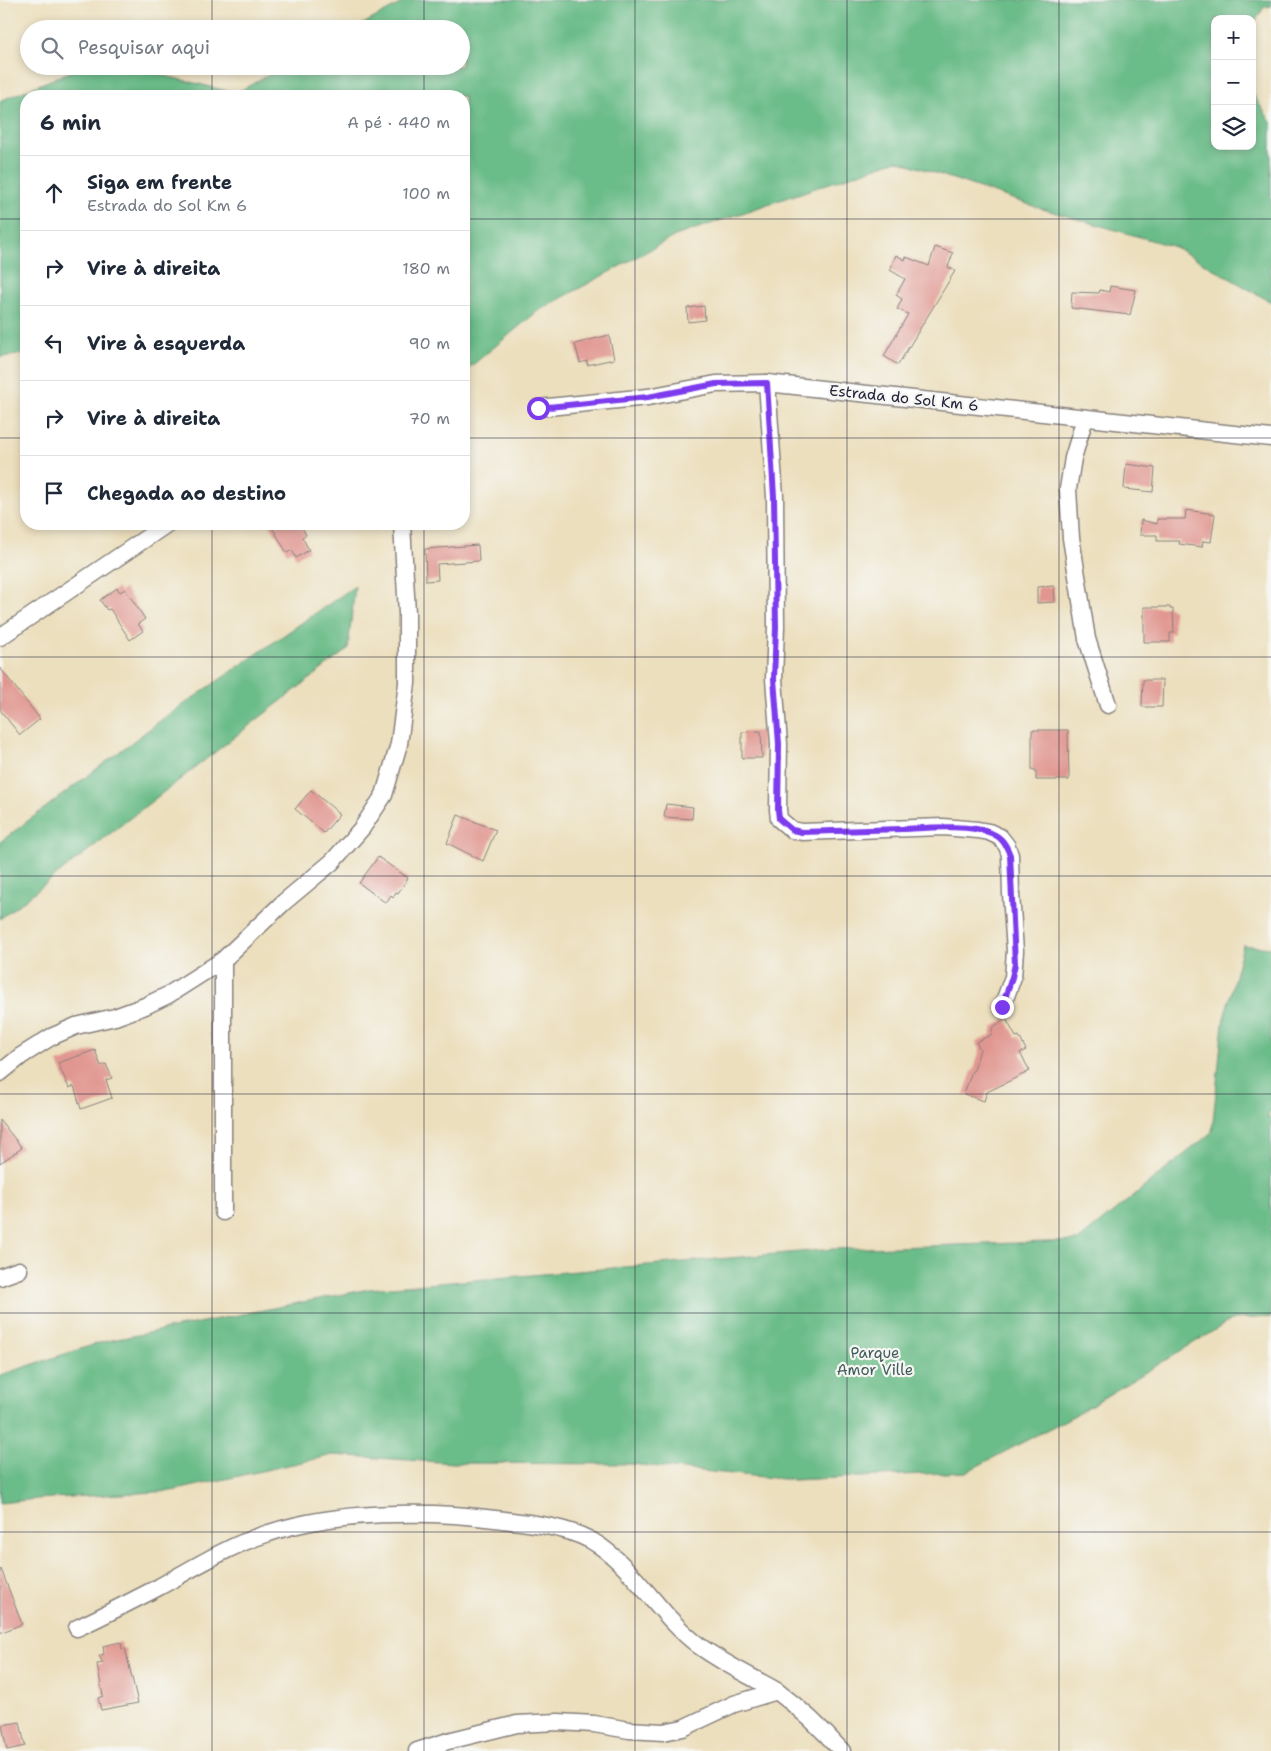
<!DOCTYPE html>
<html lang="pt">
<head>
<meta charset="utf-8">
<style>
  body { margin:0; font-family:"Shantell Sans",sans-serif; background:#f6f6f7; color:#1f2937 }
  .controls { position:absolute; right:15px; top:15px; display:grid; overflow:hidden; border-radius:10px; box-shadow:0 2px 8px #0003 }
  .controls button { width:45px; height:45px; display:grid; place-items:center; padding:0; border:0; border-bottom:1px solid #e0e1e3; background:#fff; color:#1f2937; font:25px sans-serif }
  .stop { position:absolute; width:15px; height:15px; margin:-11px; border:4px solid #7c3aed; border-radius:50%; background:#fff }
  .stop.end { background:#7c3aed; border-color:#fff; box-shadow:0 1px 5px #0008 }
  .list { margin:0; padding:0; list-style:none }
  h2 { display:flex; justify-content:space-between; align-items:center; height:65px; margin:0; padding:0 20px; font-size:21px }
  h2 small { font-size:16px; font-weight:400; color:#747a83 }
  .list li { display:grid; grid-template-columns:32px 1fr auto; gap:15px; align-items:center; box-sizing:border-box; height:75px; padding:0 20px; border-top:1px solid #e0e1e3 }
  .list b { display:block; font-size:19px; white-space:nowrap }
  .list p { margin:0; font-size:16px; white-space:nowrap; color:#747a83 }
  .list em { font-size:16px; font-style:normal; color:#747a83 }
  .icon { flex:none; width:28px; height:28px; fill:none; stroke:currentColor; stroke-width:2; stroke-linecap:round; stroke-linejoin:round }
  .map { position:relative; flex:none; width:1271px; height:1751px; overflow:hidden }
  .search { position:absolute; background:#fff; box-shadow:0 2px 8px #0003; left:20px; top:20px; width:450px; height:55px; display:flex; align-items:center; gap:12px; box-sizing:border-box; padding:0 18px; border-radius:28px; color:#747a83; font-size:19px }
  .panel { position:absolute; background:#fff; box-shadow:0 2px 8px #0003; left:20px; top:90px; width:450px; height:440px; border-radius:20px }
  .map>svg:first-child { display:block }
  .forest { fill:#6bbc88; stroke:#466f62 }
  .building { fill:#e19791 }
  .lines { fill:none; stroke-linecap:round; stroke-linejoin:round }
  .street-casing { stroke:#87807c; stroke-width:19 }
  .street { stroke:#fff; stroke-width:16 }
  .route { stroke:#7c3aed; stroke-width:6 }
  .grid { fill:none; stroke:#22223b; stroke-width:1; stroke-opacity:0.55 }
  .labels { text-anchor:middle; stroke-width:4.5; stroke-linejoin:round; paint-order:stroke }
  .street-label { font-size:15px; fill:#22223b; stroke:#f6f6f2 }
  .park-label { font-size:15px; fill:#3f5a5a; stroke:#f6f6f2 }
</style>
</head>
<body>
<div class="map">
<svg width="1271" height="1751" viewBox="0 0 1271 1751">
  <rect width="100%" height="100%" fill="#f6f6f2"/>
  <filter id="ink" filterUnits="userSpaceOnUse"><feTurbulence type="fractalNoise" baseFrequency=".02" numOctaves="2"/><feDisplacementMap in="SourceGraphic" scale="10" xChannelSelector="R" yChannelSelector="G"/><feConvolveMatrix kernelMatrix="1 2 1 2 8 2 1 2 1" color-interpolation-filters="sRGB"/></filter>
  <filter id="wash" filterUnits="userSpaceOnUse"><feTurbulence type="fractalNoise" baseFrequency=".0096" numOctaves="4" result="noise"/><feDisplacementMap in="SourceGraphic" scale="20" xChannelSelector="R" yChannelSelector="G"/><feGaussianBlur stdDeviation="1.12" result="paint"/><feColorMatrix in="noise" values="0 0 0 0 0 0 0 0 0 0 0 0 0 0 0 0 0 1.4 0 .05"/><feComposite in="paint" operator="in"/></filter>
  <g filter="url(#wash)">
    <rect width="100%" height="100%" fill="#ecdfbd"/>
    <!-- forest -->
    <g class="forest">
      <polygon points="407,0 1271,0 1271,6 1264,7 1252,27 1252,19 1215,19 1215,146 1252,146 1252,93 1271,122 1271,302 1175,247 1036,207 897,160 675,236 538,311 464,372 464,96 26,96 26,354 0,357 0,101 84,66 124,66 236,93 285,66 461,66 461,29 354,29"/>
      <polygon points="355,586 348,649 0,919 0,842 164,718"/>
      <polygon points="1243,945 1270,948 1271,949 1271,1111 1267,1118 1271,1118 1271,1317 1233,1319 1075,1415 966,1472 793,1480 631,1464 454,1463 333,1455 172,1491 36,1499 0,1503 0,1375 102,1342 369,1289 834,1249 1078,1241 1212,1132 1223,1023"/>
    </g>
    <g id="blocks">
      <!-- building -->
      <g class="building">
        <polygon points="935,247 953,253 948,267 955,271 898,365 884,356 908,314 897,309 902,299 896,295 905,279 890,270 896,255 905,260 906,257 929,266"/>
        <polygon points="1110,286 1136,290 1130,315 1071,308 1072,292 1099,293 1100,290 1109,292"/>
        <polygon points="704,306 705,320 688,322 687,308"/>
        <polygon points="609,335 614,359 587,365 587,361 580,363 575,344"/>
        <polygon points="1126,464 1155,468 1153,492 1124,489"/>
        <polygon points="1186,510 1215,514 1211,542 1203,541 1202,547 1179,544 1180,541 1157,541 1157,535 1140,535 1141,520 1157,524 1157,519 1185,519"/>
        <polygon points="270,524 300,524 306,535 302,537 309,550 296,558 292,550 287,553"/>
        <polygon points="478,545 479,561 437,564 438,580 426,581 425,549"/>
        <polygon points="1054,586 1055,602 1037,603 1037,587"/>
        <polygon points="117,588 120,592 125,589 145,619 138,624 143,631 130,640 110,609 107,610 100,600"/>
        <polygon points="1144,607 1170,607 1170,609 1173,609 1174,633 1170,633 1170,642 1144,642"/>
        <polygon points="0,668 40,719 20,735 0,710"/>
        <polygon points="1143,680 1163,680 1162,707 1142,707"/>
        <polygon points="1032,730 1068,730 1069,780 1036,780 1036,770 1032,770"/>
        <polygon points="761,731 762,758 742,758 742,732"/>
        <polygon points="311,790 340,814 324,833 295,809"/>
        <polygon points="666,804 693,807 692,819 664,817"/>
        <polygon points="458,815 496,830 483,861 447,843"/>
        <polygon points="378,857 408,878 398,893 396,892 393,897 391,895 386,903 359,883"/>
        <polygon points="1006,1019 1016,1037 1019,1036 1026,1050 1020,1053 1030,1071 987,1092 984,1101 964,1094 972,1071 974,1070 980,1049 976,1042 991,1035 993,1027"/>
        <polygon points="95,1050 101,1066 106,1064 112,1078 106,1080 112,1098 81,1109 74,1086 69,1088 58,1063"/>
        <polygon points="0,1120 22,1148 0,1163"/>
        <polygon points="1,1569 22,1624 0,1633 0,1570"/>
        <polygon points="121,1642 122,1649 125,1648 138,1703 101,1710 98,1698 103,1696 97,1664 103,1663 99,1656 104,1654 103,1646"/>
        <polygon points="20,1722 25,1746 7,1750 2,1725"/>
      </g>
    </g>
  </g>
  <g filter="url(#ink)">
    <use href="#blocks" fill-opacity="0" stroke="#87807c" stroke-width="1"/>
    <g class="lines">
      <defs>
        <g id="street">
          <polyline points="767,383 775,497 776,627 774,679 779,744 778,810 779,819 792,830 802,832 943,827 978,830 989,832 1000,837 1007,846 1010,855 1011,894 1015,951 1013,977 1002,1007"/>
          <polyline points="538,408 648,397 716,384 767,383 1271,438"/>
          <polyline points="1085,418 1073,458 1068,489 1071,538 1087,639 1108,705"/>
          <polyline points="0,637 167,524"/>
          <polyline points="223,960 223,1212"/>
          <polyline points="0,1073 21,1056 51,1037 76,1026 115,1017 145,1006 168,995 223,960 284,902 332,862 362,828 384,795 399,744 407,683 407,613 402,524"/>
          <polyline points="0,1277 19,1270"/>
          <path d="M77 1628C105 1615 132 1601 159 1587 195 1567 230 1545 269 1533 334 1511 427 1510 495 1519 528 1523 572 1526 600 1546 638 1573 661 1617 698 1645 716 1658 736 1669 755 1679 762 1683 771 1687 778 1692 801 1709 823 1730 842 1751"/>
          <polyline points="417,1751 448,1741 517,1724 558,1722 594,1724 629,1730 663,1732 683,1728 734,1704 777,1691"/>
        </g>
      </defs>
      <!-- street casing -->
      <use href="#street" class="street-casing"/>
      <!-- street -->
      <use href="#street" class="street"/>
    </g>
  </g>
  <g class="lines" filter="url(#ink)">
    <!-- route -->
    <path class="route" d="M538 408 648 397 716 384 767 383 774 497 776 627 774 679 779 744 778 810 779 819 792 830 802 832C835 831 869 830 902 829 925 828 970 824 991 833 1002 837 1006 845 1010 855L1015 964 1012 977 1002 1007"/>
  </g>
  <!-- grid -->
  <path class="grid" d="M212 0V29M424 0V29M635 0V1751M847 0V1751M1059 0V1751M212 66V96M424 66V96M0 219H26M464 219H1271M0 438H26M464 438H1271M212 524V1751M424 524V1751M0 657H1271M0 876H1271M0 1094H1271M0 1313H1271M0 1532H1271"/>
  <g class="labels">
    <!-- street labels -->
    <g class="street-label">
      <text transform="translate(904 398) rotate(6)" y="5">Estrada do Sol Km 6</text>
    </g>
    <!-- park labels -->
    <g class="park-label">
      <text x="875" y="1358">Parque<tspan x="875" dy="17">Amor Ville</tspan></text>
    </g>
  </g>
</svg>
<div class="controls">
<button>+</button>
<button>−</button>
<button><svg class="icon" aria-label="layers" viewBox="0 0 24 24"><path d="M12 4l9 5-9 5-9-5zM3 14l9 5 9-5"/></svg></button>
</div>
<div class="stop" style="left:538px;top:408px"></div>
<div class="stop end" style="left:1002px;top:1007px"></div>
<div class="search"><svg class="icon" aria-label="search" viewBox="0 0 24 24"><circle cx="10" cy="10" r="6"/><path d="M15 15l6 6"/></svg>Pesquisar aqui</div>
<section class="panel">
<h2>6 min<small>A pé · 440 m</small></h2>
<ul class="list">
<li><svg class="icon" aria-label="ahead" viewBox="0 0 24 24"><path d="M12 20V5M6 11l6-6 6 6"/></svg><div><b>Siga em frente</b><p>Estrada do Sol Km 6</p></div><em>100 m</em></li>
<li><svg class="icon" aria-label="right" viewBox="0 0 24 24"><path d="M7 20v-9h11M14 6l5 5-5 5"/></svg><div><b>Vire à direita</b></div><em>180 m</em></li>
<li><svg class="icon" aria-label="left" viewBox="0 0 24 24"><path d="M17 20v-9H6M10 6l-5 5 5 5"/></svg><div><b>Vire à esquerda</b></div><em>90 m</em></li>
<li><svg class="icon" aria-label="right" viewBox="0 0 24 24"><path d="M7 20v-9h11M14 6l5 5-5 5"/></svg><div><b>Vire à direita</b></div><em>70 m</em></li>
<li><svg class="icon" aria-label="arrive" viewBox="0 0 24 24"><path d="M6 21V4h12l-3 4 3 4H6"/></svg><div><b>Chegada ao destino</b></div></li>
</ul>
</section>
</div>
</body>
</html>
